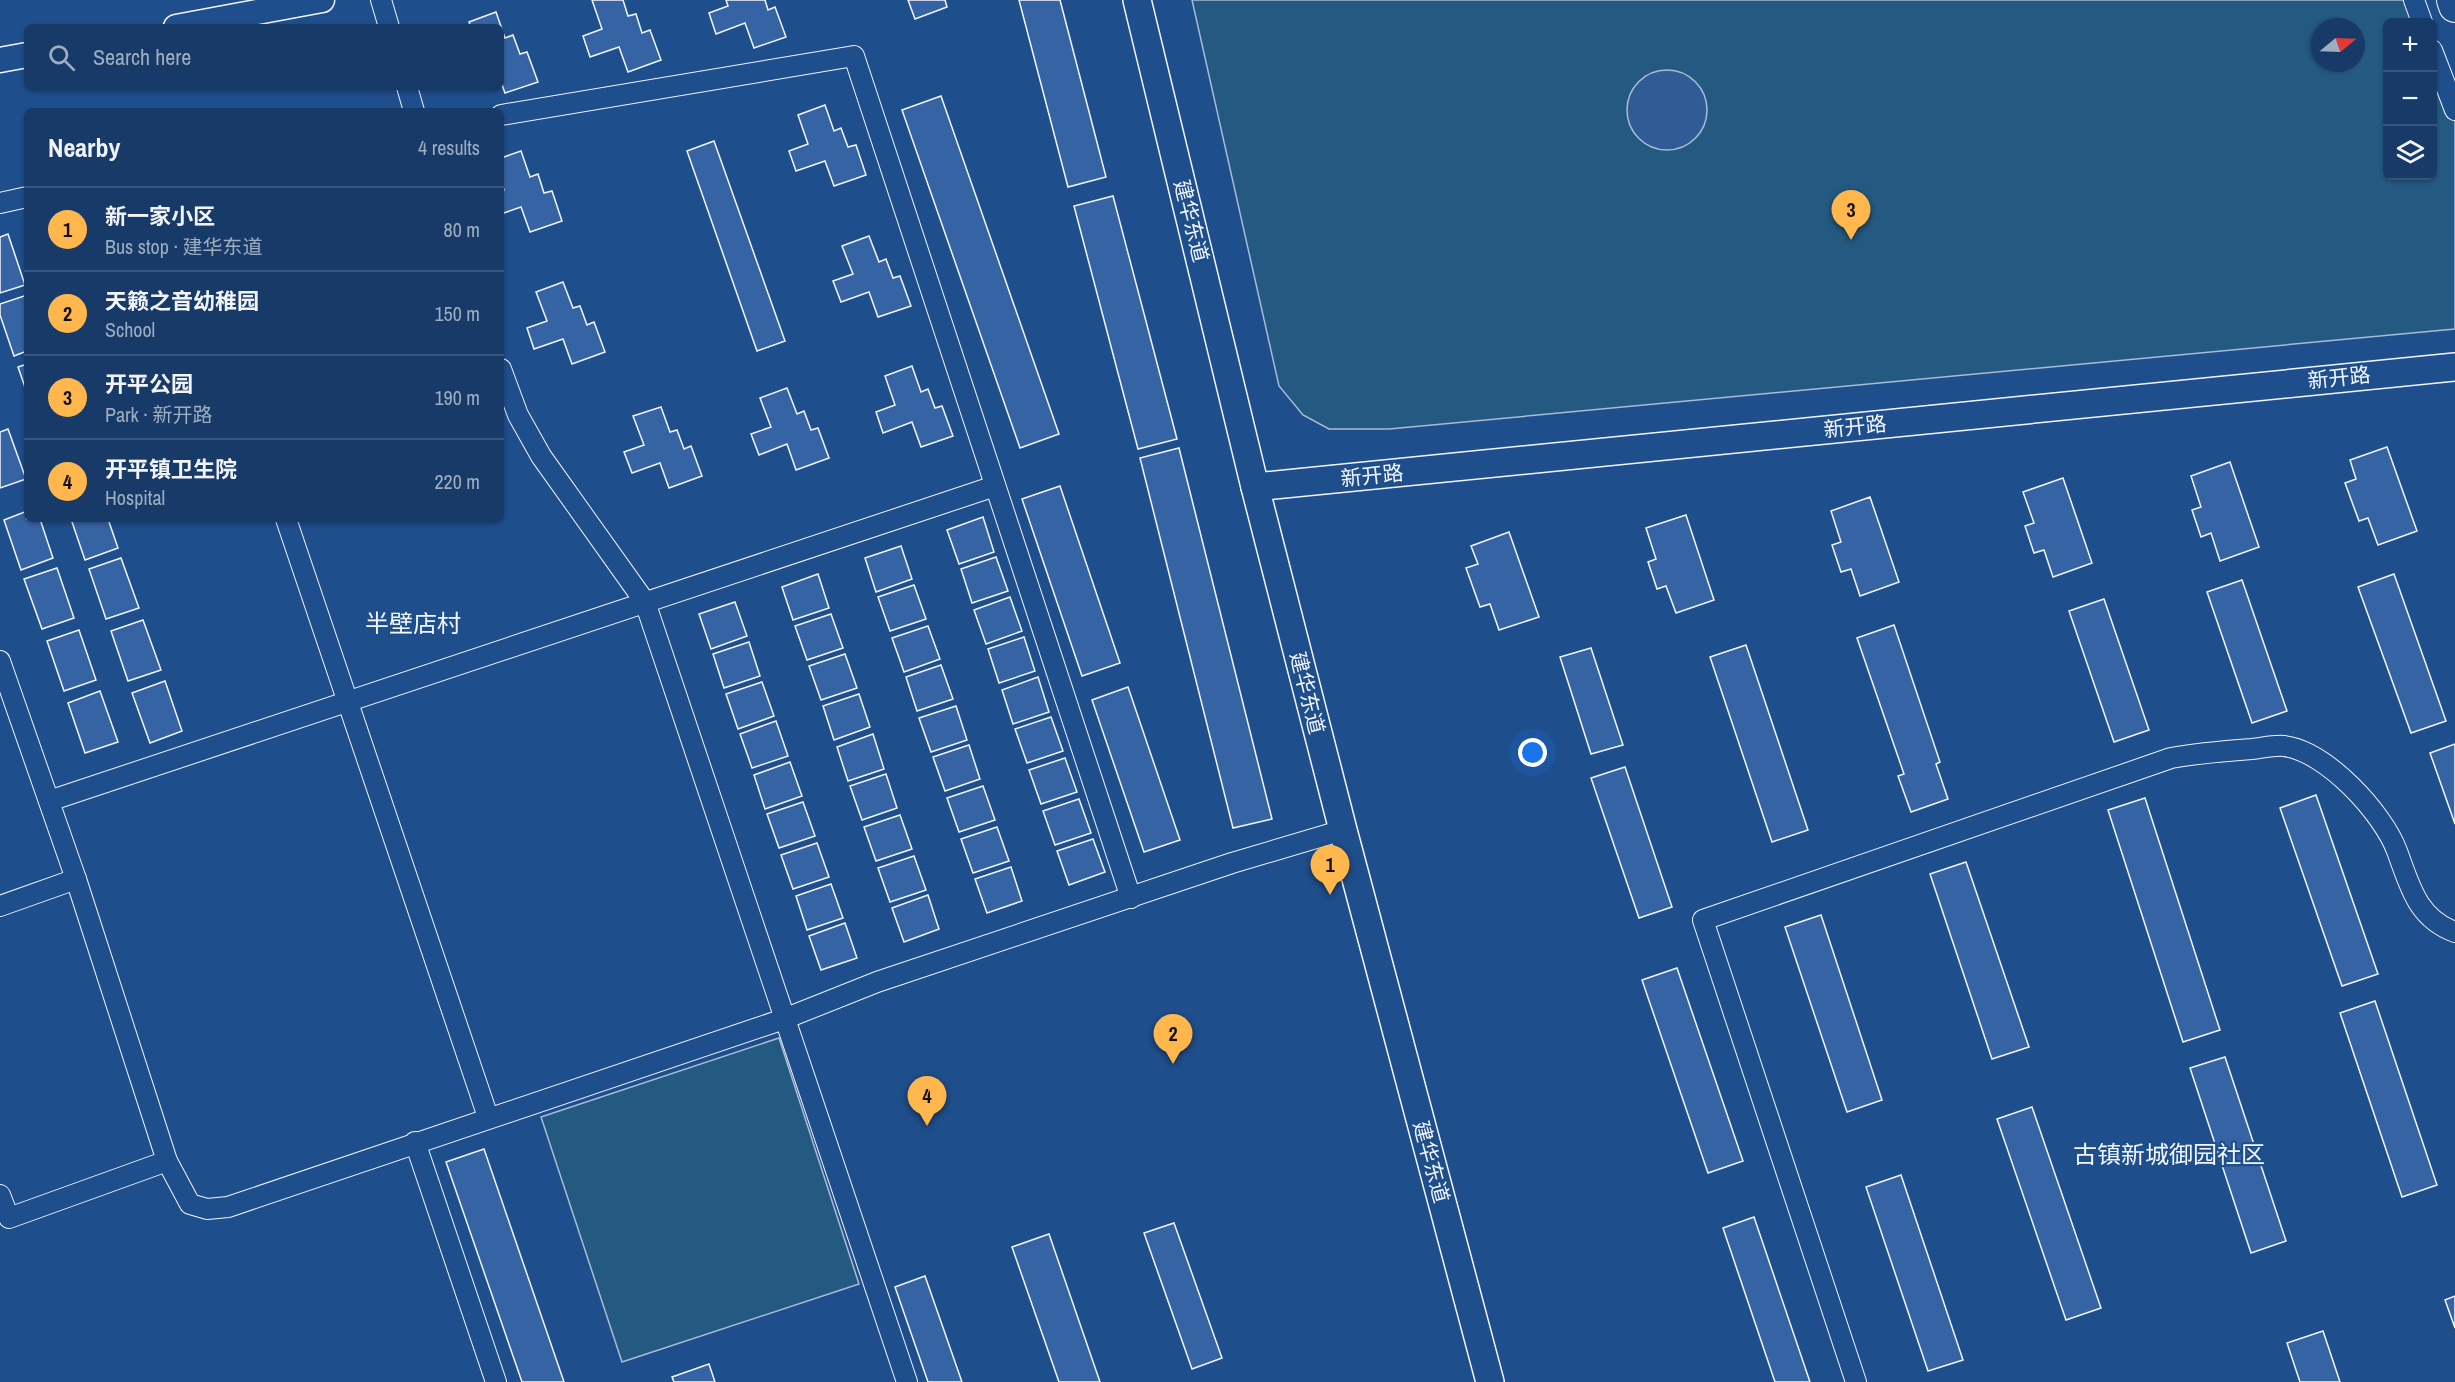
<!DOCTYPE html>
<html lang="en">
<head>
<meta charset="utf-8">
<style>
  body { margin:0; font-family:"Archivo Narrow","Noto Sans SC",sans-serif; background:#20416f; color:#f1f3f6 }
  .controls { position:absolute; right:18px; top:18px; display:grid; overflow:hidden; border-radius:9px; box-shadow:0 2px 4px #0004 }
  .controls button { width:54px; height:54px; display:grid; place-items:center; padding:0; border:0; border-bottom:2px solid #36547d; background:#173a69; color:#f1f3f6; font:30px sans-serif }
  .compass { position:absolute; left:2311px; top:18px; width:54px; height:54px; border-radius:50%; background:#173a69; box-shadow:0 2px 4px #0004; rotate:71deg }
  .you { position:absolute; left:1533px; top:753px; width:21px; height:21px; margin:-15px; border:4px solid #fff; border-radius:50%; background:#1a73e8; box-shadow:0 0 0 9px #1a73e833 }
  .badge { display:grid; place-items:center; width:39px; height:39px; border-radius:50%; background:#ffb74d; color:#111; font-size:20px; font-weight:700 }
  .pin { position:absolute; translate:-50% -50px; filter:drop-shadow(0 2px 3px #0008) }
  .pin::after { content:''; position:absolute; top:32px; width:21px; height:18px; background:inherit; clip-path:polygon(0 0,100% 0,50% 100%) }
  .list { margin:0; padding:0; list-style:none }
  h2 { display:flex; justify-content:space-between; align-items:center; height:78px; margin:0; padding:0 24px; font-size:26px }
  h2 small { font-size:20px; font-weight:400; color:#9eadc0 }
  .list li { display:grid; grid-template-columns:39px 1fr auto; gap:18px; align-items:center; box-sizing:border-box; height:84px; padding:0 24px; border-top:2px solid #36547d }
  .list b { display:block; font-size:22px; white-space:nowrap }
  .list p { margin:0; font-size:20px; white-space:nowrap; color:#9eadc0 }
  .list em { font-size:20px; font-style:normal; color:#9eadc0 }
  .icon { flex:none; width:33px; height:33px; fill:none; stroke:currentColor; stroke-width:2; stroke-linecap:round; stroke-linejoin:round }
  .map { position:relative; flex:none; width:2455px; height:1382px; overflow:hidden }
  .search { position:absolute; background:#173a69; box-shadow:0 2px 4px #0004; left:24px; top:24px; width:480px; height:66px; display:flex; align-items:center; gap:15px; box-sizing:border-box; padding:0 21px; border-radius:9px; color:#9eadc0; font-size:22px }
  .panel { position:absolute; background:#173a69; box-shadow:0 2px 4px #0004; left:24px; top:108px; width:480px; height:414px; border-radius:9px }
  .map>svg:first-child { display:block }
  .green { fill:#245a82; stroke:#a8bbd7; stroke-width:1.5; fill-rule:evenodd }
  .parking { fill:#305b95; stroke:#a8bbd7; stroke-width:1.5 }
  .building { fill:#3563a3; stroke:#f2f6ff; stroke-width:1.5 }
  .lines { fill:none; stroke-linecap:round; stroke-linejoin:round }
  .minor-casing { stroke:#f2f6ff; stroke-width:22 }
  .tertiary-casing { stroke:#f2f6ff; stroke-width:27 }
  .secondary-casing { stroke:#f2f6ff; stroke-width:30 }
  .primary-casing { stroke:#f2f6ff; stroke-width:34 }
  .minor { stroke:#1f4e8c; stroke-width:20 }
  .tertiary { stroke:#1f4e8c; stroke-width:24 }
  .secondary { stroke:#1f4e8c; stroke-width:27 }
  .primary { stroke:#1f4e8c; stroke-width:32 }
  .labels { text-anchor:middle; stroke-width:4.5; stroke-linejoin:round; paint-order:stroke }
  .street-label { font-size:21px; fill:#f2f6ff; stroke:#1f4e8c }
  .quarter-label { font-size:24px; fill:#f2f6ff; stroke:#1f4e8c }
</style>
</head>
<body>
<div class="map">
<svg width="2455" height="1382" viewBox="0 0 2455 1382">
  <rect width="100%" height="100%" fill="#1f4e8c"/>
  <!-- green -->
  <g class="green">
    <path d="M1192 0H2417L2425 22H2388V176H2432L2433 41 2455 100V329L1389 429H1329L1303 415 1279 386ZM2320 27H2356V63H2320Z"/>
    <polygon points="779,1038 859,1284 622,1362 541,1117"/>
  </g>
  <!-- parking -->
  <circle class="parking" cx="1667" cy="110" r="40"/>
  <!-- building -->
  <g class="building">
    <polygon points="592,0 623,0 628,16 636,14 642,33 650,30 661,60 628,72 619,47 590,57 583,36 602,29"/>
    <polygon points="726,0 765,0 768,10 775,7 786,37 754,48 745,23 716,34 709,13 728,6"/>
    <polygon points="908,0 945,0 947,7 915,19"/>
    <polygon points="1019,0 1060,0 1106,177 1068,187"/>
    <polygon points="496,12 505,38 513,35 520,54 527,52 538,82 505,93 501,82 501,27 471,27 469,22"/>
    <polygon points="941,96 1059,434 1020,448 902,110"/>
    <polygon points="825,105 834,131 841,128 848,147 856,145 866,175 834,186 825,161 796,171 789,151 808,144 798,115"/>
    <polygon points="714,141 785,341 757,351 687,151"/>
    <polygon points="521,151 530,177 538,174 544,193 552,191 562,221 530,232 521,207 501,214 501,191 504,190 501,181 501,158"/>
    <polygon points="1113,196 1177,439 1138,449 1074,206"/>
    <polygon points="8,234 25,285 0,293 0,237"/>
    <polygon points="869,236 879,262 886,259 893,278 900,276 911,306 878,317 869,292 841,302 833,281 853,274 842,246"/>
    <polygon points="563,282 573,308 580,306 587,325 594,322 605,352 572,364 563,339 534,349 527,328 547,321 536,292"/>
    <polygon points="27,295 27,351 14,356 0,315 0,304"/>
    <polygon points="27,364 27,393 18,367"/>
    <polygon points="912,366 921,392 928,389 935,408 942,406 953,436 921,447 912,422 883,433 876,412 895,405 885,376"/>
    <polygon points="787,388 797,414 804,411 811,430 818,428 829,458 796,470 787,444 759,455 751,434 771,427 760,398"/>
    <polygon points="661,407 670,432 677,430 684,449 691,446 702,476 669,488 660,463 632,473 624,452 644,445 633,416"/>
    <polygon points="8,429 26,479 0,488 0,432"/>
    <polygon points="2387,447 2417,531 2378,545 2368,518 2359,521 2345,483 2356,479 2350,460"/>
    <polygon points="1179,448 1272,819 1233,828 1140,458"/>
    <polygon points="2230,462 2259,547 2220,561 2211,533 2201,537 2192,510 2201,507 2191,476"/>
    <polygon points="2063,478 2092,563 2053,577 2044,550 2034,553 2025,526 2034,523 2023,492"/>
    <polygon points="1060,486 1120,663 1082,676 1022,499"/>
    <polygon points="1870,497 1899,582 1860,596 1851,569 1841,572 1832,545 1841,542 1831,511"/>
    <polygon points="27,511 27,519 40,519 53,558 21,570 4,520"/>
    <polygon points="1686,515 1714,600 1676,613 1666,586 1657,589 1648,562 1656,559 1646,528"/>
    <polygon points="983,517 994,552 959,564 947,530"/>
    <polygon points="71,519 108,519 118,548 85,560"/>
    <polygon points="1509,532 1539,617 1499,630 1490,604 1480,607 1466,568 1478,564 1471,546"/>
    <polygon points="901,546 912,579 876,592 865,558"/>
    <polygon points="996,557 1008,591 972,603 961,569"/>
    <polygon points="121,558 139,608 106,619 89,569"/>
    <polygon points="57,568 74,618 42,629 24,579"/>
    <polygon points="818,574 829,608 793,620 782,587"/>
    <polygon points="2394,574 2446,721 2411,733 2358,587"/>
    <polygon points="2242,580 2287,711 2252,723 2207,592"/>
    <polygon points="914,585 926,619 890,631 878,597"/>
    <polygon points="1010,597 1022,631 986,644 974,610"/>
    <polygon points="2104,599 2149,730 2114,742 2069,611"/>
    <polygon points="735,602 747,636 711,649 699,614"/>
    <polygon points="831,614 843,648 807,660 795,626"/>
    <polygon points="143,620 161,670 128,681 111,631"/>
    <polygon points="1894,625 1940,762 1936,764 1948,799 1911,812 1898,776 1904,774 1857,638"/>
    <polygon points="928,626 940,659 904,672 892,638"/>
    <polygon points="79,630 96,680 64,691 47,641"/>
    <polygon points="1024,637 1035,671 999,683 988,649"/>
    <polygon points="749,642 760,676 724,688 713,654"/>
    <polygon points="1746,645 1808,830 1772,842 1710,657"/>
    <polygon points="1591,648 1623,745 1591,754 1560,657"/>
    <polygon points="845,654 857,688 821,700 809,666"/>
    <polygon points="941,665 953,699 917,711 906,677"/>
    <polygon points="1038,677 1049,712 1013,724 1002,690"/>
    <polygon points="165,681 182,731 150,743 132,693"/>
    <polygon points="762,682 774,716 738,729 726,694"/>
    <polygon points="1128,687 1180,840 1144,852 1092,700"/>
    <polygon points="100,691 118,742 85,753 68,703"/>
    <polygon points="859,694 870,727 834,740 823,706"/>
    <polygon points="956,706 967,740 931,752 919,718"/>
    <polygon points="1051,717 1063,751 1027,763 1015,729"/>
    <polygon points="776,721 788,756 752,768 740,734"/>
    <polygon points="873,734 884,769 848,781 837,747"/>
    <polygon points="2455,744 2455,824 2430,753"/>
    <polygon points="969,745 980,779 945,791 933,757"/>
    <polygon points="1065,758 1077,792 1041,804 1029,770"/>
    <polygon points="790,762 802,796 765,809 754,775"/>
    <polygon points="1625,767 1672,907 1639,918 1591,778"/>
    <polygon points="886,774 897,808 862,820 850,786"/>
    <polygon points="983,786 995,820 959,832 947,798"/>
    <polygon points="2316,795 2378,974 2342,986 2280,808"/>
    <polygon points="2145,798 2220,1030 2183,1042 2108,810"/>
    <polygon points="1079,799 1091,833 1055,845 1043,811"/>
    <polygon points="803,802 815,836 779,848 767,814"/>
    <polygon points="900,815 912,849 876,861 864,827"/>
    <polygon points="997,827 1009,861 973,873 961,839"/>
    <polygon points="1093,839 1105,872 1069,885 1057,851"/>
    <polygon points="817,843 829,877 793,889 781,855"/>
    <polygon points="914,856 926,890 890,902 878,868"/>
    <polygon points="1966,862 2029,1047 1992,1059 1930,874"/>
    <polygon points="1011,867 1022,901 987,913 975,879"/>
    <polygon points="831,884 843,918 807,930 796,896"/>
    <polygon points="928,895 939,929 904,942 892,908"/>
    <polygon points="1821,915 1882,1100 1847,1112 1785,927"/>
    <polygon points="845,923 857,958 821,970 809,936"/>
    <polygon points="1677,968 1743,1161 1708,1173 1642,980"/>
    <polygon points="2375,1001 2437,1185 2402,1197 2340,1013"/>
    <polygon points="2225,1057 2286,1241 2251,1253 2190,1068"/>
    <polygon points="2032,1107 2101,1308 2066,1320 1997,1119"/>
    <polygon points="484,1149 564,1382 522,1382 446,1162"/>
    <polygon points="1901,1175 1963,1360 1928,1371 1866,1187"/>
    <polygon points="1754,1217 1810,1382 1775,1382 1723,1228"/>
    <polygon points="1174,1223 1222,1358 1192,1369 1144,1233"/>
    <polygon points="1049,1234 1100,1382 1059,1382 1012,1247"/>
    <polygon points="925,1276 962,1382 928,1382 895,1287"/>
    <polygon points="2455,1296 2455,1328 2445,1300"/>
    <polygon points="2323,1331 2340,1382 2300,1382 2287,1343"/>
    <polygon points="709,1364 715,1382 674,1382 672,1377"/>
  </g>
  <g class="lines">
    <defs>
      <g id="minor">
        <polyline points="381,0 389,27"/>
        <polyline points="2414,0 2422,22"/>
        <polyline points="2432,50 2455,110"/>
        <polyline points="407,87 414,111"/>
        <polyline points="501,115 854,56 1131,898"/>
        <polyline points="0,203 27,197"/>
        <polyline points="501,369 518,415 541,456 645,602 907,1382"/>
        <polyline points="286,519 488,1117"/>
        <polyline points="0,661 76,879 167,1161 190,1204 207,1209 228,1207 784,1019 877,982 1232,863 1343,830"/>
        <polyline points="49,801 995,486"/>
        <polyline points="0,906 76,879"/>
        <polyline points="415,1142 496,1382"/>
        <polyline points="0,1195 9,1218 167,1161"/>
        <path d="M1856 1382 1703 920 2171 758C2198 753 2225 751 2252 749 2262 748 2274 745 2284 746 2326 751 2383 813 2397 851 2410 886 2417 918 2455 932"/>
      </g>
      <g id="tertiary">
        <polyline points="176,27 322,0"/>
        <polyline points="0,60 27,55"/>
      </g>
      <g id="secondary">
        <polyline points="1137,0 1255,487 1343,830 1490,1382"/>
        <polyline points="1255,487 2455,367"/>
      </g>
      <polyline id="primary" points="2453,0 2455,6"/>
    </defs>
    <!-- minor casing -->
    <use href="#minor" class="minor-casing"/>
    <!-- tertiary casing -->
    <use href="#tertiary" class="tertiary-casing"/>
    <!-- secondary casing -->
    <use href="#secondary" class="secondary-casing"/>
    <!-- primary casing -->
    <use href="#primary" class="primary-casing"/>
    <!-- minor -->
    <use href="#minor" class="minor"/>
    <!-- tertiary -->
    <use href="#tertiary" class="tertiary"/>
    <!-- secondary -->
    <use href="#secondary" class="secondary"/>
    <!-- primary -->
    <use href="#primary" class="primary"/>
  </g>
  <g class="labels">
    <!-- street labels -->
    <g class="street-label">
      <text transform="translate(1191 221) rotate(76)" y="7">建华东道</text>
      <text transform="translate(2339 378) rotate(-6)" y="7">新开路</text>
      <text transform="translate(1855 427) rotate(-6)" y="7">新开路</text>
      <text transform="translate(1372 476) rotate(-6)" y="7">新开路</text>
      <text transform="translate(1307 693) rotate(76)" y="7">建华东道</text>
      <text transform="translate(1431 1162) rotate(75)" y="7">建华东道</text>
    </g>
    <!-- quarter labels -->
    <g class="quarter-label">
      <text x="413" y="632">半壁店村</text>
      <text x="2169" y="1163">古镇新城御园社区</text>
    </g>
  </g>
</svg>
<div class="controls">
<button>+</button>
<button>−</button>
<button><svg class="icon" aria-label="layers" viewBox="0 0 24 24"><path d="M12 4l9 5-9 5-9-5zM3 14l9 5 9-5"/></svg></button>
</div>
<svg class="compass" viewBox="-18 -18 36 36"><path d="M0-13l5 13h-10z" fill="#e53935"/><path d="M0 13l5-13h-10z" fill="#9eadc0"/></svg>
<div class="you"></div>
<div class="pin badge" style="left:1330px;top:895px">1</div>
<div class="pin badge" style="left:1173px;top:1064px">2</div>
<div class="pin badge" style="left:1851px;top:240px">3</div>
<div class="pin badge" style="left:927px;top:1126px">4</div>
<div class="search"><svg class="icon" aria-label="search" viewBox="0 0 24 24"><circle cx="10" cy="10" r="6"/><path d="M15 15l6 6"/></svg>Search here</div>
<section class="panel">
<h2>Nearby<small>4 results</small></h2>
<ul class="list">
<li><span class="badge">1</span><div><b>新一家小区</b><p>Bus stop · 建华东道</p></div><em>80 m</em></li>
<li><span class="badge">2</span><div><b>天籁之音幼稚园</b><p>School</p></div><em>150 m</em></li>
<li><span class="badge">3</span><div><b>开平公园</b><p>Park · 新开路</p></div><em>190 m</em></li>
<li><span class="badge">4</span><div><b>开平镇卫生院</b><p>Hospital</p></div><em>220 m</em></li>
</ul>
</section>
</div>
</body>
</html>
